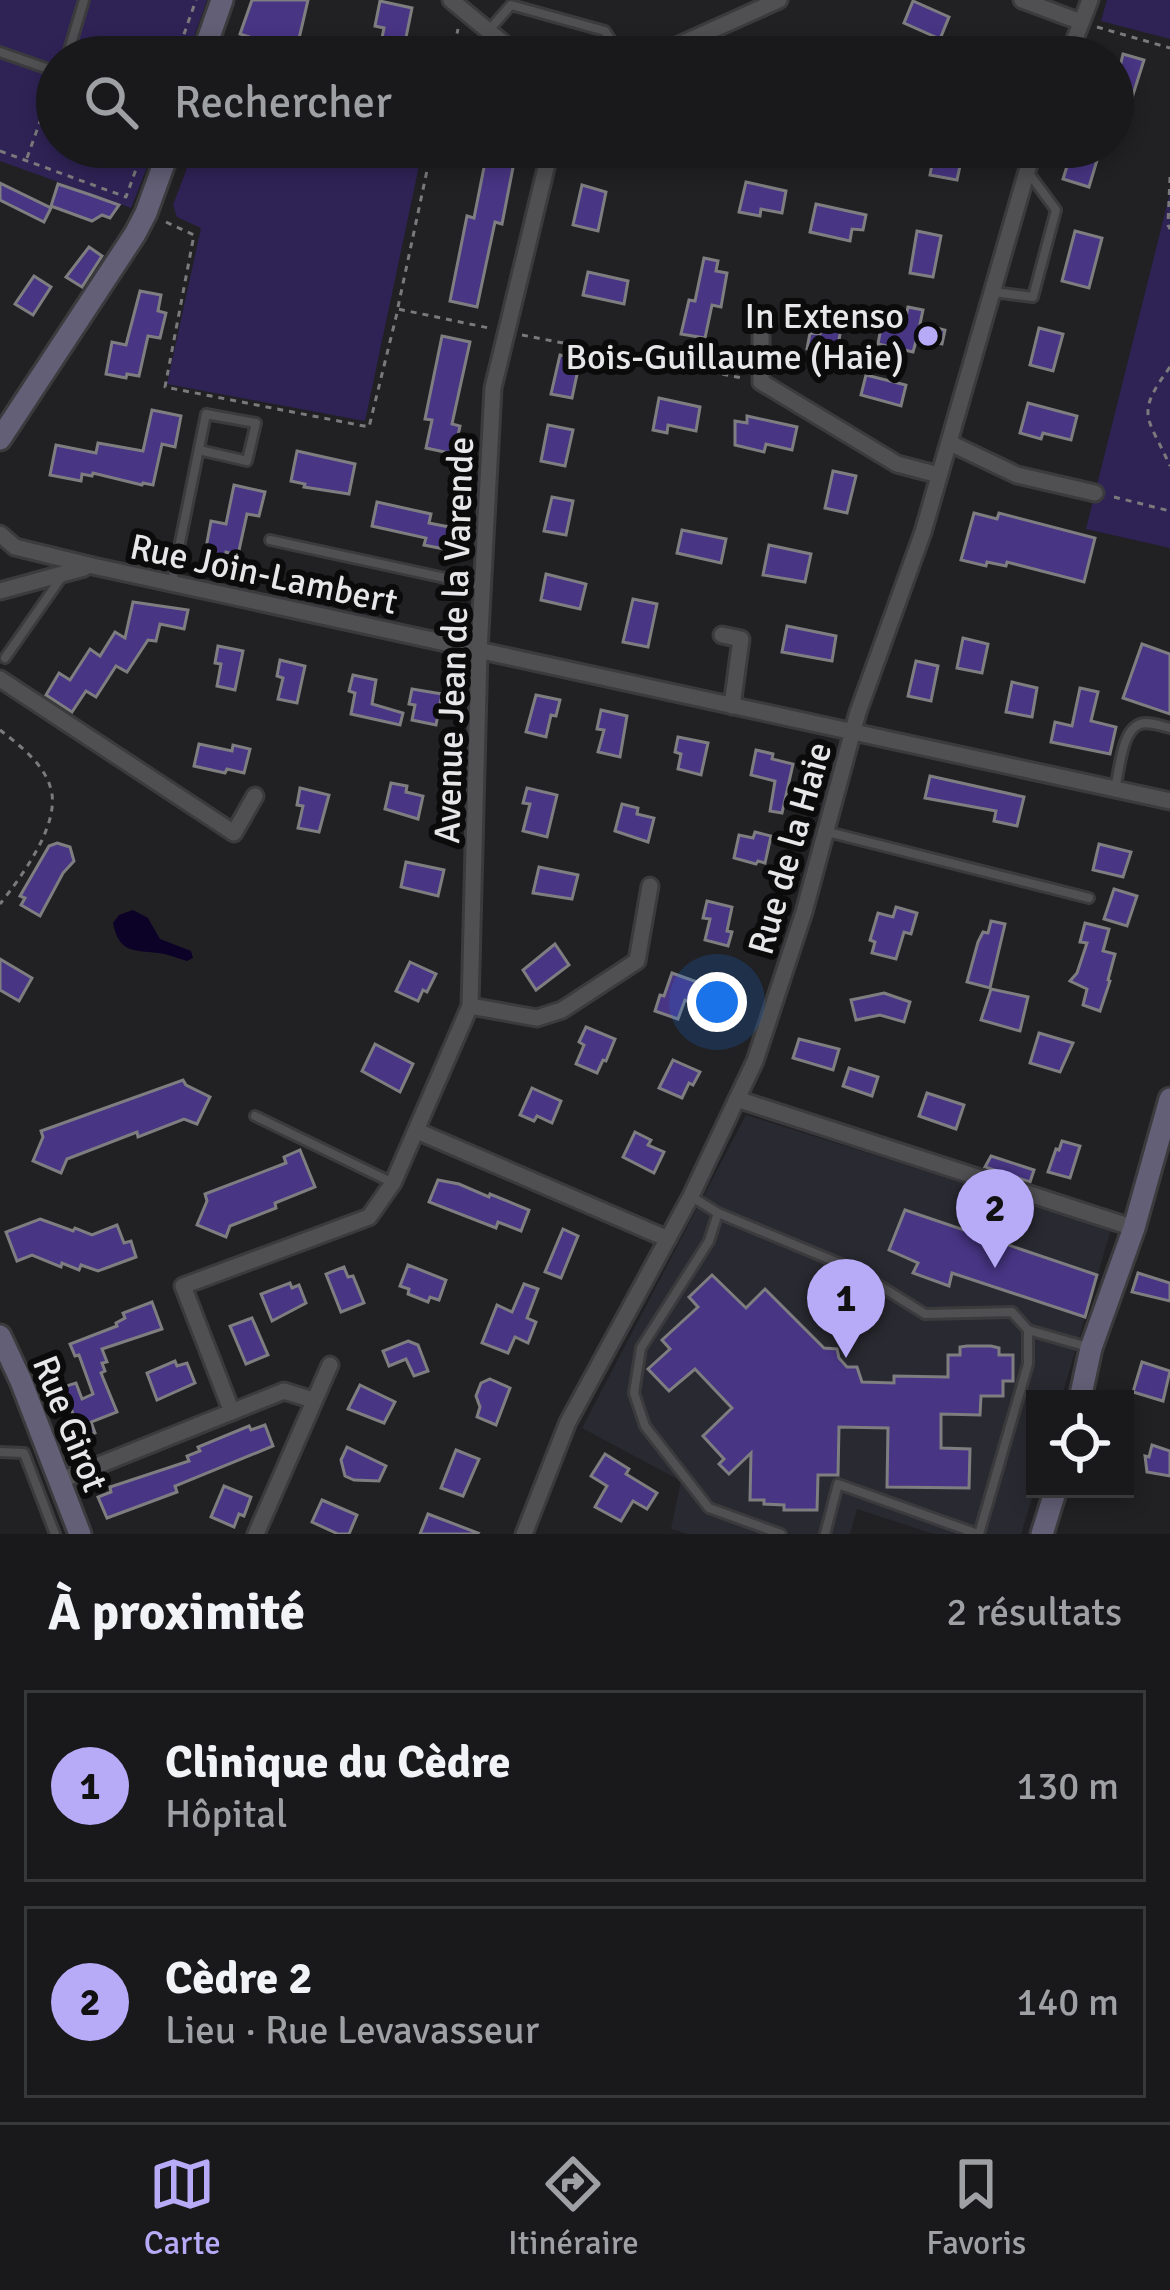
<!DOCTYPE html>
<html lang="fr">
<head>
<meta charset="utf-8">
<style>
  body { margin:0; font-family:Signika,sans-serif; background:#262628; color:#f1f3f6 }
  .controls { position:absolute; right:36px; bottom:36px; display:grid; overflow:hidden; border-radius:0px; box-shadow:0 6px 18px #0003 }
  .controls button { width:108px; height:108px; display:grid; place-items:center; padding:0; border:0; border-bottom:3px solid #37383a; background:#19191b; color:#f1f3f6; font:60px sans-serif }
  .you { position:absolute; left:717px; top:1002px; width:42px; height:42px; margin:-30px; border:9px solid #fff; border-radius:50%; background:#1a73e8; box-shadow:0 0 0 18px #1a73e833 }
  .badge { display:grid; place-items:center; width:78px; height:78px; border-radius:50%; background:#b7abf8; color:#111; font-size:39px; font-weight:700 }
  .pin { position:absolute; translate:-50% -99px; filter:drop-shadow(0 3px 6px #0008) }
  .pin::after { content:''; position:absolute; top:63px; width:42px; height:36px; background:inherit; clip-path:polygon(0 0,100% 0,50% 100%) }
  .list { margin:0; padding:0; list-style:none }
  h2 { display:flex; justify-content:space-between; align-items:center; height:156px; margin:0; padding:0 48px; font-size:51px }
  h2 small { font-size:39px; font-weight:400; color:#9fa0a3 }
  .list li { display:grid; grid-template-columns:78px 1fr auto; gap:36px; align-items:center; box-sizing:border-box; height:192px; margin:0 24px 24px; padding:0 24px; border:3px solid #37383a; border-radius:0px }
  .list b { display:block; font-size:45px; white-space:nowrap }
  .list p { margin:0; font-size:39px; white-space:nowrap; color:#9fa0a3 }
  .list em { font-size:39px; font-style:normal; color:#9fa0a3 }
  .icon { flex:none; width:66px; height:66px; fill:none; stroke:currentColor; stroke-width:2; stroke-linecap:round; stroke-linejoin:round }
  .map { position:relative; flex:none; width:1170px; height:1534px; overflow:hidden }
  .search { position:absolute; background:#19191b; box-shadow:0 6px 18px #0003; left:36px; right:36px; top:36px; height:132px; display:flex; align-items:center; gap:30px; box-sizing:border-box; padding:0 42px; border-radius:66px; color:#9fa0a3; font-size:45px }
  .sheet { height:588px; background:#19191b }
  nav { display:flex; justify-content:space-around; align-items:center; box-sizing:border-box; height:168px; border-top:3px solid #37383a; background:#19191b; font-size:33px; color:#9fa0a3 }
  nav a { display:grid; justify-items:center; gap:6px }
  nav .on { color:#b7abf8 }
  .map>svg:first-child { display:block }
  .built { fill:#292931 }
  .green { fill:#2f2356 }
  .water { fill:#0c0127 }
  .building { fill:#483584; stroke:#7e7e81; stroke-width:3 }
  .lines { fill:none; stroke-linecap:round; stroke-linejoin:round }
  .lane-casing { stroke:#3b3b3d; stroke-width:14 }
  .street-casing { stroke:#3b3b3d; stroke-width:21 }
  .secondary-casing { stroke:#3b3b3d; stroke-width:27 }
  .path { stroke:#7a7a7c; stroke-width:3; stroke-dasharray:6 6; stroke-linecap:butt }
  .lane { stroke:#504f52; stroke-width:8 }
  .street { stroke:#504f52; stroke-width:15 }
  .secondary { stroke:#635f76; stroke-width:21 }
  .poi-dot { fill:#b7abf8; stroke:#0b0b0c; stroke-width:4.5 }
  .labels { text-anchor:middle; stroke-width:12; stroke-linejoin:round; paint-order:stroke }
  .poi-label { font-size:36px; fill:#e7e7e9; stroke:#0b0b0c; text-anchor:end }
  .street-label { font-size:36px; fill:#e7e7e9; stroke:#0b0b0c }
</style>
</head>
<body>
<div class="map">
<svg width="1170" height="1534" viewBox="0 0 1170 1534">
  <rect width="100%" height="100%" fill="#212124"/>
  <!-- built -->
  <polygon class="built" points="746,1115 1111,1229 1061,1399 1035,1399 1035,1488 1021,1534 934,1534 857,1509 850,1534 688,1534 671,1529 681,1481 582,1428"/>
  <!-- green -->
  <g class="green">
    <polygon points="0,0 207,0 187,57 57,57 57,147 155,147 131,208 0,161"/>
    <polygon points="1107,0 1170,0 1170,39 1101,21"/>
    <polygon points="195,147 423,147 365,421 167,384 201,228 177,217 173,205"/>
    <polygon points="1170,193 1170,548 1086,529"/>
  </g>
  <!-- water -->
  <path class="water" d="M133 910 148 918 160 939 191 951 193 958 187 961C177 958 168 954 158 953 133 950 119 953 113 923L119 915Z"/>
  <!-- building -->
  <g class="building">
    <polygon points="252,0 308,0 295,56 280,53 281,47 240,34"/>
    <polygon points="380,1 412,8 402,57 378,57 384,28 375,26"/>
    <polygon points="913,1 949,17 940,39 904,23"/>
    <polygon points="788,39 796,57 745,57"/>
    <polygon points="975,39 1033,49 1032,57 972,57"/>
    <polygon points="1123,54 1144,60 1131,101 1113,96"/>
    <polygon points="488,147 517,147 502,224 495,222 477,307 450,301 467,216 474,218"/>
    <polygon points="935,147 964,147 957,180 930,175"/>
    <polygon points="1073,147 1101,147 1089,187 1063,179"/>
    <polygon points="746,182 786,191 782,213 761,209 760,216 739,212"/>
    <polygon points="0,183 51,208 44,222 0,200"/>
    <polygon points="58,184 91,195 119,205 110,218 102,215 92,221 51,206"/>
    <polygon points="582,185 606,192 598,231 573,225"/>
    <polygon points="816,204 866,215 863,230 852,229 850,241 810,232"/>
    <polygon points="917,231 941,236 933,277 910,273"/>
    <polygon points="1075,231 1102,238 1089,288 1062,281"/>
    <polygon points="89,247 102,256 82,287 66,277"/>
    <polygon points="704,258 718,261 716,271 727,273 721,307 712,305 705,338 681,334 689,300 695,301"/>
    <polygon points="588,272 628,281 624,304 583,295"/>
    <polygon points="34,276 51,287 33,315 15,304"/>
    <polygon points="140,291 161,295 158,311 166,313 160,338 148,336 139,376 127,374 126,378 106,374 112,342 126,345"/>
    <polygon points="908,307 923,310 920,324 945,330 942,344 917,338 913,352 878,344 882,322 904,327"/>
    <polygon points="825,313 843,317 836,357 807,349 810,333 820,334"/>
    <polygon points="1039,328 1063,334 1053,371 1030,365"/>
    <polygon points="442,336 470,342 452,424 460,426 454,454 426,448 432,420 425,419"/>
    <polygon points="560,355 580,360 572,398 551,394"/>
    <polygon points="866,375 906,385 901,406 861,395"/>
    <polygon points="659,398 700,407 696,431 668,425 667,433 653,430"/>
    <polygon points="1028,403 1077,416 1071,440 1043,433 1041,439 1020,433"/>
    <polygon points="152,410 181,416 175,447 162,444 153,485 143,483 142,485 93,473 92,476 82,474 81,481 50,475 56,445 96,453 98,443 143,451"/>
    <polygon points="747,416 797,427 792,450 766,444 764,452 735,445 735,421 747,423"/>
    <polygon points="548,425 573,430 565,466 541,461"/>
    <polygon points="297,451 355,464 349,494 304,487 305,484 291,481"/>
    <polygon points="833,471 856,476 847,513 825,508"/>
    <polygon points="234,485 265,492 259,516 247,514 238,555 226,552 225,557 205,553 211,521 226,524"/>
    <polygon points="552,497 573,501 566,535 544,531"/>
    <polygon points="377,502 431,514 429,523 454,528 449,550 424,545 426,538 372,526"/>
    <polygon points="974,513 997,519 999,513 1095,538 1084,582 1007,562 1006,566 987,562 986,566 961,560"/>
    <polygon points="682,530 726,539 721,563 677,553"/>
    <polygon points="769,545 811,554 805,582 763,575"/>
    <polygon points="546,574 586,584 580,609 541,600"/>
    <polygon points="633,599 657,604 648,647 623,642"/>
    <polygon points="133,602 188,610 184,629 160,624 156,641 148,640 127,672 116,666 96,697 86,691 72,712 46,695 59,673 70,680 90,649 100,656 115,632 125,638"/>
    <polygon points="787,626 836,636 832,661 782,652"/>
    <polygon points="963,638 988,644 982,673 957,668"/>
    <polygon points="1142,644 1170,654 1170,714 1123,698"/>
    <polygon points="218,646 243,651 235,690 217,686 221,664 215,663"/>
    <polygon points="280,660 305,666 297,703 278,699 283,678 277,676"/>
    <polygon points="916,661 938,666 931,701 908,696"/>
    <polygon points="353,675 376,680 372,704 403,713 400,725 351,714 355,693 349,691"/>
    <polygon points="1012,682 1037,688 1032,717 1006,712"/>
    <polygon points="1080,688 1098,692 1091,721 1116,727 1110,754 1051,742 1055,722 1072,726"/>
    <polygon points="412,689 442,694 436,725 412,720 415,705 409,704"/>
    <polygon points="536,695 560,700 556,716 551,715 546,737 526,732"/>
    <polygon points="601,710 627,716 620,757 598,752 604,730 597,729"/>
    <polygon points="678,737 708,743 701,775 678,769 681,754 675,752"/>
    <polygon points="199,744 232,751 233,745 250,749 244,773 227,769 225,773 194,766"/>
    <polygon points="756,750 773,754 772,759 793,764 782,813 770,811 775,781 751,775"/>
    <polygon points="930,776 1024,797 1017,826 994,821 996,811 925,798"/>
    <polygon points="391,783 407,786 406,792 423,796 418,819 385,809"/>
    <polygon points="300,788 329,795 319,832 298,828 303,806 297,805"/>
    <polygon points="527,788 557,795 547,837 523,831 530,804 523,803"/>
    <polygon points="622,804 638,808 637,814 654,818 648,842 615,831"/>
    <polygon points="755,832 771,836 765,863 758,861 756,864 734,858 739,835 753,838"/>
    <polygon points="57,843 70,847 74,861 63,873 40,916 21,905 25,898 20,896 49,846"/>
    <polygon points="1099,844 1131,852 1123,877 1093,870"/>
    <polygon points="406,862 444,870 438,896 401,887"/>
    <polygon points="539,867 578,875 572,899 533,893"/>
    <polygon points="1114,889 1137,896 1127,926 1104,919"/>
    <polygon points="707,901 732,907 727,931 732,932 728,946 705,940 710,919 703,918"/>
    <polygon points="896,907 917,913 911,934 904,932 896,959 872,953 875,942 870,940 878,913 893,917"/>
    <polygon points="991,921 1005,924 990,988 967,982 978,942 983,932 988,933"/>
    <polygon points="1085,923 1109,929 1103,951 1115,954 1108,980 1110,981 1100,1011 1083,1005 1087,989 1070,981 1077,973 1087,943 1080,942"/>
    <polygon points="555,944 569,965 536,990 523,970"/>
    <polygon points="0,959 32,978 19,1001 0,990"/>
    <polygon points="410,962 436,974 427,992 423,990 418,1001 396,991"/>
    <polygon points="672,973 697,982 690,1002 685,1000 678,1019 655,1011 660,995 664,996"/>
    <polygon points="991,989 1028,997 1020,1031 981,1020"/>
    <polygon points="884,993 910,1002 904,1022 880,1015 856,1020 851,1000"/>
    <polygon points="586,1027 615,1039 606,1061 603,1060 597,1073 576,1064 584,1045 579,1042"/>
    <polygon points="1039,1033 1073,1043 1060,1072 1030,1063"/>
    <polygon points="799,1039 839,1049 833,1070 793,1058"/>
    <polygon points="375,1044 413,1064 400,1092 362,1071"/>
    <polygon points="673,1060 700,1072 693,1085 689,1083 682,1098 659,1088"/>
    <polygon points="849,1068 878,1077 872,1096 843,1086"/>
    <polygon points="183,1080 186,1085 210,1097 197,1124 184,1119 138,1137 137,1132 67,1159 61,1173 33,1161 43,1137 41,1131"/>
    <polygon points="532,1088 561,1101 552,1123 537,1116 534,1121 520,1115"/>
    <polygon points="927,1093 964,1105 956,1129 919,1116"/>
    <polygon points="635,1132 651,1140 648,1145 664,1152 654,1173 623,1157"/>
    <polygon points="1062,1141 1080,1146 1070,1178 1048,1172 1056,1149 1059,1150"/>
    <polygon points="300,1150 315,1187 275,1203 276,1208 230,1226 226,1237 197,1225 207,1201 205,1194 286,1163 284,1157"/>
    <polygon points="991,1156 1034,1170 1030,1182 985,1167"/>
    <polygon points="438,1180 459,1184 489,1197 490,1194 529,1210 521,1231 498,1222 496,1228 429,1202"/>
    <polygon points="905,1210 1097,1275 1085,1317 952,1273 949,1286 913,1273 918,1263 889,1250"/>
    <polygon points="40,1219 73,1231 75,1228 92,1235 117,1225 124,1243 131,1241 136,1257 98,1271 81,1265 79,1270 62,1263 61,1267 32,1255 17,1261 6,1232"/>
    <polygon points="563,1229 578,1236 561,1278 545,1272"/>
    <polygon points="408,1265 446,1280 439,1300 430,1297 428,1302 408,1294 409,1289 400,1286"/>
    <polygon points="344,1267 348,1277 353,1276 364,1303 341,1312 326,1274"/>
    <polygon points="1138,1273 1170,1283 1170,1301 1132,1292"/>
    <polygon points="712,1275 746,1308 765,1289 824,1348 837,1349 839,1358 847,1367 857,1367 862,1382 894,1383 894,1376 948,1377 948,1355 960,1355 960,1347 967,1346 991,1346 999,1348 999,1355 1013,1355 1013,1381 1003,1381 1003,1396 981,1396 980,1415 941,1414 941,1448 970,1449 969,1488 887,1487 888,1428 839,1427 838,1475 818,1475 817,1510 784,1510 784,1505 764,1504 764,1500 750,1500 751,1453 729,1474 719,1464 724,1459 703,1436 732,1408 695,1369 669,1391 648,1369 670,1349 662,1340 698,1307 689,1297"/>
    <polygon points="290,1283 292,1288 299,1285 306,1303 272,1321 261,1294"/>
    <polygon points="524,1284 538,1289 527,1318 536,1322 528,1343 515,1337 508,1353 482,1343 497,1305 512,1312"/>
    <polygon points="152,1302 162,1329 102,1349 107,1362 102,1363 105,1371 101,1373 117,1412 91,1422 95,1433 82,1438 63,1387 76,1383 82,1399 93,1394 79,1355 75,1356 70,1344 117,1326 116,1323 125,1318 123,1313"/>
    <polygon points="252,1318 268,1355 246,1364 230,1326"/>
    <polygon points="408,1341 418,1345 428,1371 414,1376 406,1359 389,1366 383,1351"/>
    <polygon points="175,1361 177,1366 187,1363 195,1383 157,1400 147,1373"/>
    <polygon points="1142,1362 1170,1371 1163,1401 1133,1392"/>
    <polygon points="490,1379 510,1388 496,1425 477,1417 480,1407 476,1396 481,1383"/>
    <polygon points="360,1385 395,1402 384,1423 348,1409"/>
    <polygon points="265,1425 273,1446 175,1486 177,1492 107,1518 98,1497 111,1492 110,1487 189,1461 187,1456 200,1451 198,1447 249,1426 251,1430"/>
    <polygon points="1152,1445 1170,1451 1170,1476 1147,1472 1145,1456 1149,1457"/>
    <polygon points="347,1447 386,1466 379,1481 354,1480 345,1476 341,1460"/>
    <polygon points="456,1450 479,1459 463,1496 441,1488"/>
    <polygon points="605,1454 629,1469 626,1474 657,1493 647,1509 633,1501 621,1521 595,1507 607,1486 591,1476"/>
    <polygon points="224,1486 251,1497 244,1516 239,1514 234,1527 211,1517"/>
    <polygon points="322,1500 357,1515 349,1534 338,1534 312,1522"/>
    <polygon points="428,1514 478,1533 477,1534 420,1534"/>
  </g>
  <g class="lines">
    <defs>
      <g id="lane">
        <polyline points="490,29 511,5 605,31 622,57"/>
        <polyline points="0,52 57,72"/>
        <polyline points="67,57 84,0"/>
        <polyline points="993,292 1033,297 1056,210 1028,172"/>
        <polyline points="270,540 482,586"/>
        <polyline points="172,582 206,414 256,423 247,461 199,450"/>
        <polyline points="5,658 61,578"/>
        <path d="M1115 788C1120 770 1121 731 1140 724 1149 721 1161 726 1170 728"/>
        <polyline points="828,832 1089,898"/>
        <polyline points="255,1116 391,1182"/>
        <polyline points="692,1197 718,1213 853,1269 925,1314 1012,1312 1028,1330 1088,1347"/>
        <polyline points="718,1213 709,1241 641,1348 634,1393 645,1426 709,1508 781,1534"/>
        <polyline points="0,1452 24,1453 55,1534"/>
        <polyline points="825,1534 838,1484 978,1534"/>
        <polyline points="979,1534 1028,1364 1028,1330"/>
      </g>
      <g id="street">
        <polyline points="451,0 520,57"/>
        <polyline points="1022,0 1081,22"/>
        <polyline points="652,57 779,0"/>
        <polyline points="1068,57 1090,0"/>
        <polyline points="761,319 761,382 897,464 939,475"/>
        <polyline points="950,443 1017,475 1095,493"/>
        <polyline points="0,534 15,547 93,566 1170,801"/>
        <polyline points="0,591 84,568"/>
        <polyline points="722,635 741,639 732,706"/>
        <polyline points="0,679 234,833 255,796"/>
        <polyline points="470,1006 537,1018 562,1010 637,961 650,886"/>
        <polyline points="737,1099 1134,1228"/>
        <polyline points="417,1131 668,1239"/>
        <polyline points="232,1412 183,1286 369,1217 393,1183 470,1006 479,651 493,388 551,147"/>
        <polyline points="59,1481 284,1391 313,1400"/>
        <polyline points="256,1534 330,1365"/>
        <polyline points="524,1534 568,1422 691,1196 755,1061 804,912 858,712 923,532 1034,147"/>
      </g>
      <g id="secondary">
        <polyline points="202,57 222,0"/>
        <polyline points="0,439 135,234 146,213 170,147"/>
        <polyline points="0,1336 21,1381 80,1534"/>
        <polyline points="1080,1399 1091,1348 1134,1228 1170,1099"/>
        <polyline points="1042,1534 1056,1489"/>
      </g>
    </defs>
    <!-- lane casing -->
    <use href="#lane" class="lane-casing"/>
    <!-- street casing -->
    <use href="#street" class="street-casing"/>
    <!-- secondary casing -->
    <use href="#secondary" class="secondary-casing"/>
    <!-- path -->
    <g class="path">
      <polyline points="1097,27 1170,48"/>
      <polyline points="176,57 196,0"/>
      <polyline points="452,57 458,29"/>
      <polyline points="0,151 126,197 144,147"/>
      <polyline points="27,158 52,88"/>
      <polyline points="1170,177 1168,225 1170,229"/>
      <polyline points="166,222 194,235 165,387 369,427 398,309 489,328"/>
      <polyline points="398,307 432,147"/>
      <polyline points="522,335 742,378"/>
      <path d="M1170 367C1134 416 1148 416 1170 466"/>
      <polyline points="1114,497 1170,511"/>
      <path d="M0 730C18 744 43 763 50 786 63 822 21 877 0 904"/>
    </g>
    <!-- lane -->
    <use href="#lane" class="lane"/>
    <!-- street -->
    <use href="#street" class="street"/>
    <!-- secondary -->
    <use href="#secondary" class="secondary"/>
  </g>
  <!-- markers -->
  <circle class="poi-dot" cx="928" cy="336" r="12"/>
  <g class="labels">
    <!-- poi labels -->
    <g class="poi-label">
      <text x="904" y="328">In Extenso<tspan x="904" dy="41">Bois-Guillaume (Haie)</tspan></text>
    </g>
    <!-- street labels -->
    <g class="street-label">
      <text transform="translate(264 573) rotate(12)" y="13">Rue Join-Lambert</text>
      <text transform="translate(453 640) rotate(-88)" y="13">Avenue Jean de la Varende</text>
      <text transform="translate(789 848) rotate(-74)" y="13">Rue de la Haie</text>
      <text transform="translate(71 1423) rotate(68)" y="13">Rue Girot</text>
    </g>
  </g>
</svg>
<div class="controls">
<button><svg class="icon" aria-label="locate" viewBox="0 0 24 24"><circle cx="12" cy="12" r="6"/><path d="M12 2v4M12 18v4M2 12h4M18 12h4"/></svg></button>
</div>
<div class="you"></div>
<div class="pin badge" style="left:846px;top:1358px">1</div>
<div class="pin badge" style="left:995px;top:1268px">2</div>
<div class="search"><svg class="icon" aria-label="search" viewBox="0 0 24 24"><circle cx="10" cy="10" r="6"/><path d="M15 15l6 6"/></svg>Rechercher</div>
</div>
<section class="sheet">
<h2>À proximité<small>2 résultats</small></h2>
<ul class="list">
<li><span class="badge">1</span><div><b>Clinique du Cèdre</b><p>Hôpital</p></div><em>130 m</em></li>
<li><span class="badge">2</span><div><b>Cèdre 2</b><p>Lieu · Rue Levavasseur</p></div><em>140 m</em></li>
</ul>
</section>
<nav>
<a class="on"><svg class="icon" aria-label="map" viewBox="0 0 24 24"><path d="M3 6l6-2 6 2 6-2v14l-6 2-6-2-6 2zM9 4v14M15 6v14"/></svg>Carte</a>
<a><svg class="icon" aria-label="directions" viewBox="0 0 24 24"><path d="M12 3l9 9-9 9-9-9zM9 14v-3h6M13 9l2 2-2 2"/></svg>Itinéraire</a>
<a><svg class="icon" aria-label="saved" viewBox="0 0 24 24"><path d="M7 4h10v16l-5-4-5 4z"/></svg>Favoris</a>
</nav>
</body>
</html>
